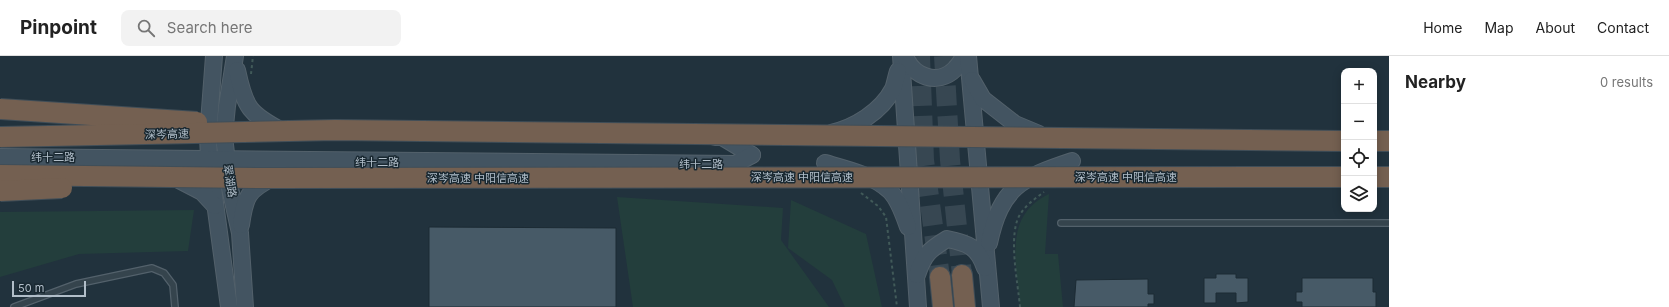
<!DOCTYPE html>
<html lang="en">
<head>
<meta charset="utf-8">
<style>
  body { margin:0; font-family:Inter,"Noto Sans SC",sans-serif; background:#f2f2f2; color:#222 }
  .controls { position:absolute; right:12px; top:12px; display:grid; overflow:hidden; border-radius:8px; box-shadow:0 2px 10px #0003 }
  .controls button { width:36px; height:36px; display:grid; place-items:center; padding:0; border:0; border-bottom:1px solid #e0e0e0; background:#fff; color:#222; font:20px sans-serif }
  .scale { position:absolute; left:12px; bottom:10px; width:74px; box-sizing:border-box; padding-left:4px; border:2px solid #b1bec9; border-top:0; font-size:11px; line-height:14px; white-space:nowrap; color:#b1bec9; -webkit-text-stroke:3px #1a2932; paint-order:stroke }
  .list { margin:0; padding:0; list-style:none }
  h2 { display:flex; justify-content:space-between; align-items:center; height:52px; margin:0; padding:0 16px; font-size:17px }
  h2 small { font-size:13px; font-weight:400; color:#767676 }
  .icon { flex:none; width:22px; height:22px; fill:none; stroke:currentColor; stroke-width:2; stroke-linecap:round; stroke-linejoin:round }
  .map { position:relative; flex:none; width:1389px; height:251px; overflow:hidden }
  header { display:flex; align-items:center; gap:24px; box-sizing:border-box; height:56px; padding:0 20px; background:#fff; border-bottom:1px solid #e0e0e0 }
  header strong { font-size:19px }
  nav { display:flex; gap:22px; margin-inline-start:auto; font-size:14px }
  .search { width:280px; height:36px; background:#f2f2f2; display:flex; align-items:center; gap:10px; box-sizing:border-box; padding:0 14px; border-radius:8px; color:#767676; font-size:15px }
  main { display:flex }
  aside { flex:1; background:#fff }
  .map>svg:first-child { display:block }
  .green { fill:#233e3c }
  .building { fill:#475a67; stroke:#1c2b34 }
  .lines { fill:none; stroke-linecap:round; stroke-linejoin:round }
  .highway-tunnel { stroke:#374752; stroke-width:20; stroke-dasharray:20 10; stroke-linecap:butt }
  .lane-casing { stroke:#53616b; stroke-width:8 }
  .secondary-casing { stroke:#53616b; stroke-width:18 }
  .highway-casing { stroke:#404e58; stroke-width:22 }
  .path { stroke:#415a59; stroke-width:2; stroke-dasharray:3 3; stroke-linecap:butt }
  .lane { stroke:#35444d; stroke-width:5.5 }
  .secondary { stroke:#435461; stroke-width:16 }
  .highway { stroke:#746051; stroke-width:20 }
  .highway-bridge-casing { stroke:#404e58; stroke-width:22; stroke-linecap:butt }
  .highway-bridge { stroke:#746051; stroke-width:20 }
  .labels { text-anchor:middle; stroke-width:3; stroke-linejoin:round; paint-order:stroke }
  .street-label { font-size:11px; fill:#b1bec9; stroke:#1a2932 }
</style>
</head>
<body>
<header>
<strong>Pinpoint</strong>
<div class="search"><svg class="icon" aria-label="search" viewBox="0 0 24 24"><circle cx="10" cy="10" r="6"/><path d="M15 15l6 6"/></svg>Search here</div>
<nav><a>Home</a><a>Map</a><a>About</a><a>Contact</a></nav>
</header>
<main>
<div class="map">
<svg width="1389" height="251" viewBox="0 0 1389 251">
  <rect width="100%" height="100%" fill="#21323d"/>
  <!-- green -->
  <g class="green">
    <path d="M1049 138 1045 198H1058L1063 251H1020C1017 209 1002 160 1049 138Z"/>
    <polygon points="617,141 783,152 781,184 829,251 633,251"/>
    <polygon points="791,144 866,178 882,251 845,251 832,224 788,192"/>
    <polygon points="194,154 188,195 79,198 0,221 0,156"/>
  </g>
  <!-- building -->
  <g class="building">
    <polygon points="429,171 616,172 616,251 429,251"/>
    <polygon points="1216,218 1236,218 1236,222 1248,222 1248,246 1236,247 1236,237 1216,237 1216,247 1204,247 1204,222 1216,222"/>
    <polygon points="1302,222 1373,222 1373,236 1376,236 1376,251 1302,251 1302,246 1296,246 1296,236 1302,236"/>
    <polygon points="1148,223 1148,238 1154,238 1154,248 1148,248 1148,251 1074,251 1076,224"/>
  </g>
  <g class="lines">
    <!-- highway-tunnel -->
    <g class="highway-tunnel">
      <polyline points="920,0 924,104 940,221"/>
      <polyline points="944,0 950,104 962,219"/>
    </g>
    <defs>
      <g id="lane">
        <polyline points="1061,167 1389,167"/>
        <polyline points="14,251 76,228 152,212 164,217 173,229 175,251"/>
      </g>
      <g id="secondary">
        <polyline points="214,0 208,80 209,102 229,251"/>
        <polyline points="235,0 227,50 224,80 230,132 240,177 245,251"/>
        <polyline points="901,0 918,251"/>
        <path d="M905 0C913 21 938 30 955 13 959 8 962 6 963 0"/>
        <polyline points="968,0 991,251"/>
        <path d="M237 14C245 52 249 58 284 76"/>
        <polyline points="972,24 983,43 1015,68 1039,78"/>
        <path d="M831 77C854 72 881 56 893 33 895 28 896 21 898 15"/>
        <polyline points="715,81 722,81 752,99"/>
        <polyline points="0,101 735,108 752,99"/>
        <path d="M825 107C846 113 873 119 890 135 899 144 904 160 908 171"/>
        <polyline points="173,121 202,136 215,150"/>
        <path d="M241 169C245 140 248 134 274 121"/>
        <path d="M989 187C1001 131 1021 122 1072 105"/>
        <path d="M917 219C924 198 929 194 947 183 968 187 978 191 985 212"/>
      </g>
      <g id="highway">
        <polyline points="1374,85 1389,85"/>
        <polyline points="1374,121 1389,121"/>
        <polyline points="962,219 965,251"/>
        <polyline points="940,221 943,251"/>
      </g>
    </defs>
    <!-- lane casing -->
    <use href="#lane" class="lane-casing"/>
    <!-- secondary casing -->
    <use href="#secondary" class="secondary-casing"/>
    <!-- highway casing -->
    <use href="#highway" class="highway-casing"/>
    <!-- path -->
    <g class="path">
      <polyline points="251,18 253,0"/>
      <polyline points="861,137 878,150 886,161 897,251"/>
      <path d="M1020 251C1018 227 1007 176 1021 157 1027 148 1036 142 1044 136"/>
    </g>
    <!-- lane -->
    <use href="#lane" class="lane"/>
    <!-- secondary -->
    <use href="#secondary" class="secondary"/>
    <!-- highway -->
    <use href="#highway" class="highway"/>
    <defs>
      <g id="highway-bridge">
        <polyline points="0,53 197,66"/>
        <polyline points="0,81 335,74 1344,85"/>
        <polyline points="0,119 260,122 1344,121"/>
        <polyline points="0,135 62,132"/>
      </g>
    </defs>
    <!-- highway-bridge casing -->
    <use href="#highway-bridge" class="highway-bridge-casing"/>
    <!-- highway-bridge -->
    <use href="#highway-bridge" class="highway-bridge"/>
  </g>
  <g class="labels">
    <!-- street labels -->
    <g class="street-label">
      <text transform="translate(167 78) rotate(-1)" y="4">深岑高速</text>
      <text x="53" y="105">纬十二路</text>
      <text x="377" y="110">纬十二路</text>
      <text x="701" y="112">纬十二路</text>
      <text x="802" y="125">深岑高速 中阳信高速</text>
      <text x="1126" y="125">深岑高速 中阳信高速</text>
      <text x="478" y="126">深岑高速 中阳信高速</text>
      <text transform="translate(230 125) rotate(81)" y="4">翠湖路</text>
    </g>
  </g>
</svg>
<div class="controls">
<button>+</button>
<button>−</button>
<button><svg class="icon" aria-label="locate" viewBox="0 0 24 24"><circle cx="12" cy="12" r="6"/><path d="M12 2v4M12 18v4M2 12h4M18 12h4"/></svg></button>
<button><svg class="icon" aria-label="layers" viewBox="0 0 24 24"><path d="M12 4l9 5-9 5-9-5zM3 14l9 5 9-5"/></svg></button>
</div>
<div class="scale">50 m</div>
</div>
<aside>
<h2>Nearby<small>0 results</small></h2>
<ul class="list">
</ul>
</aside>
</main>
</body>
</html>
